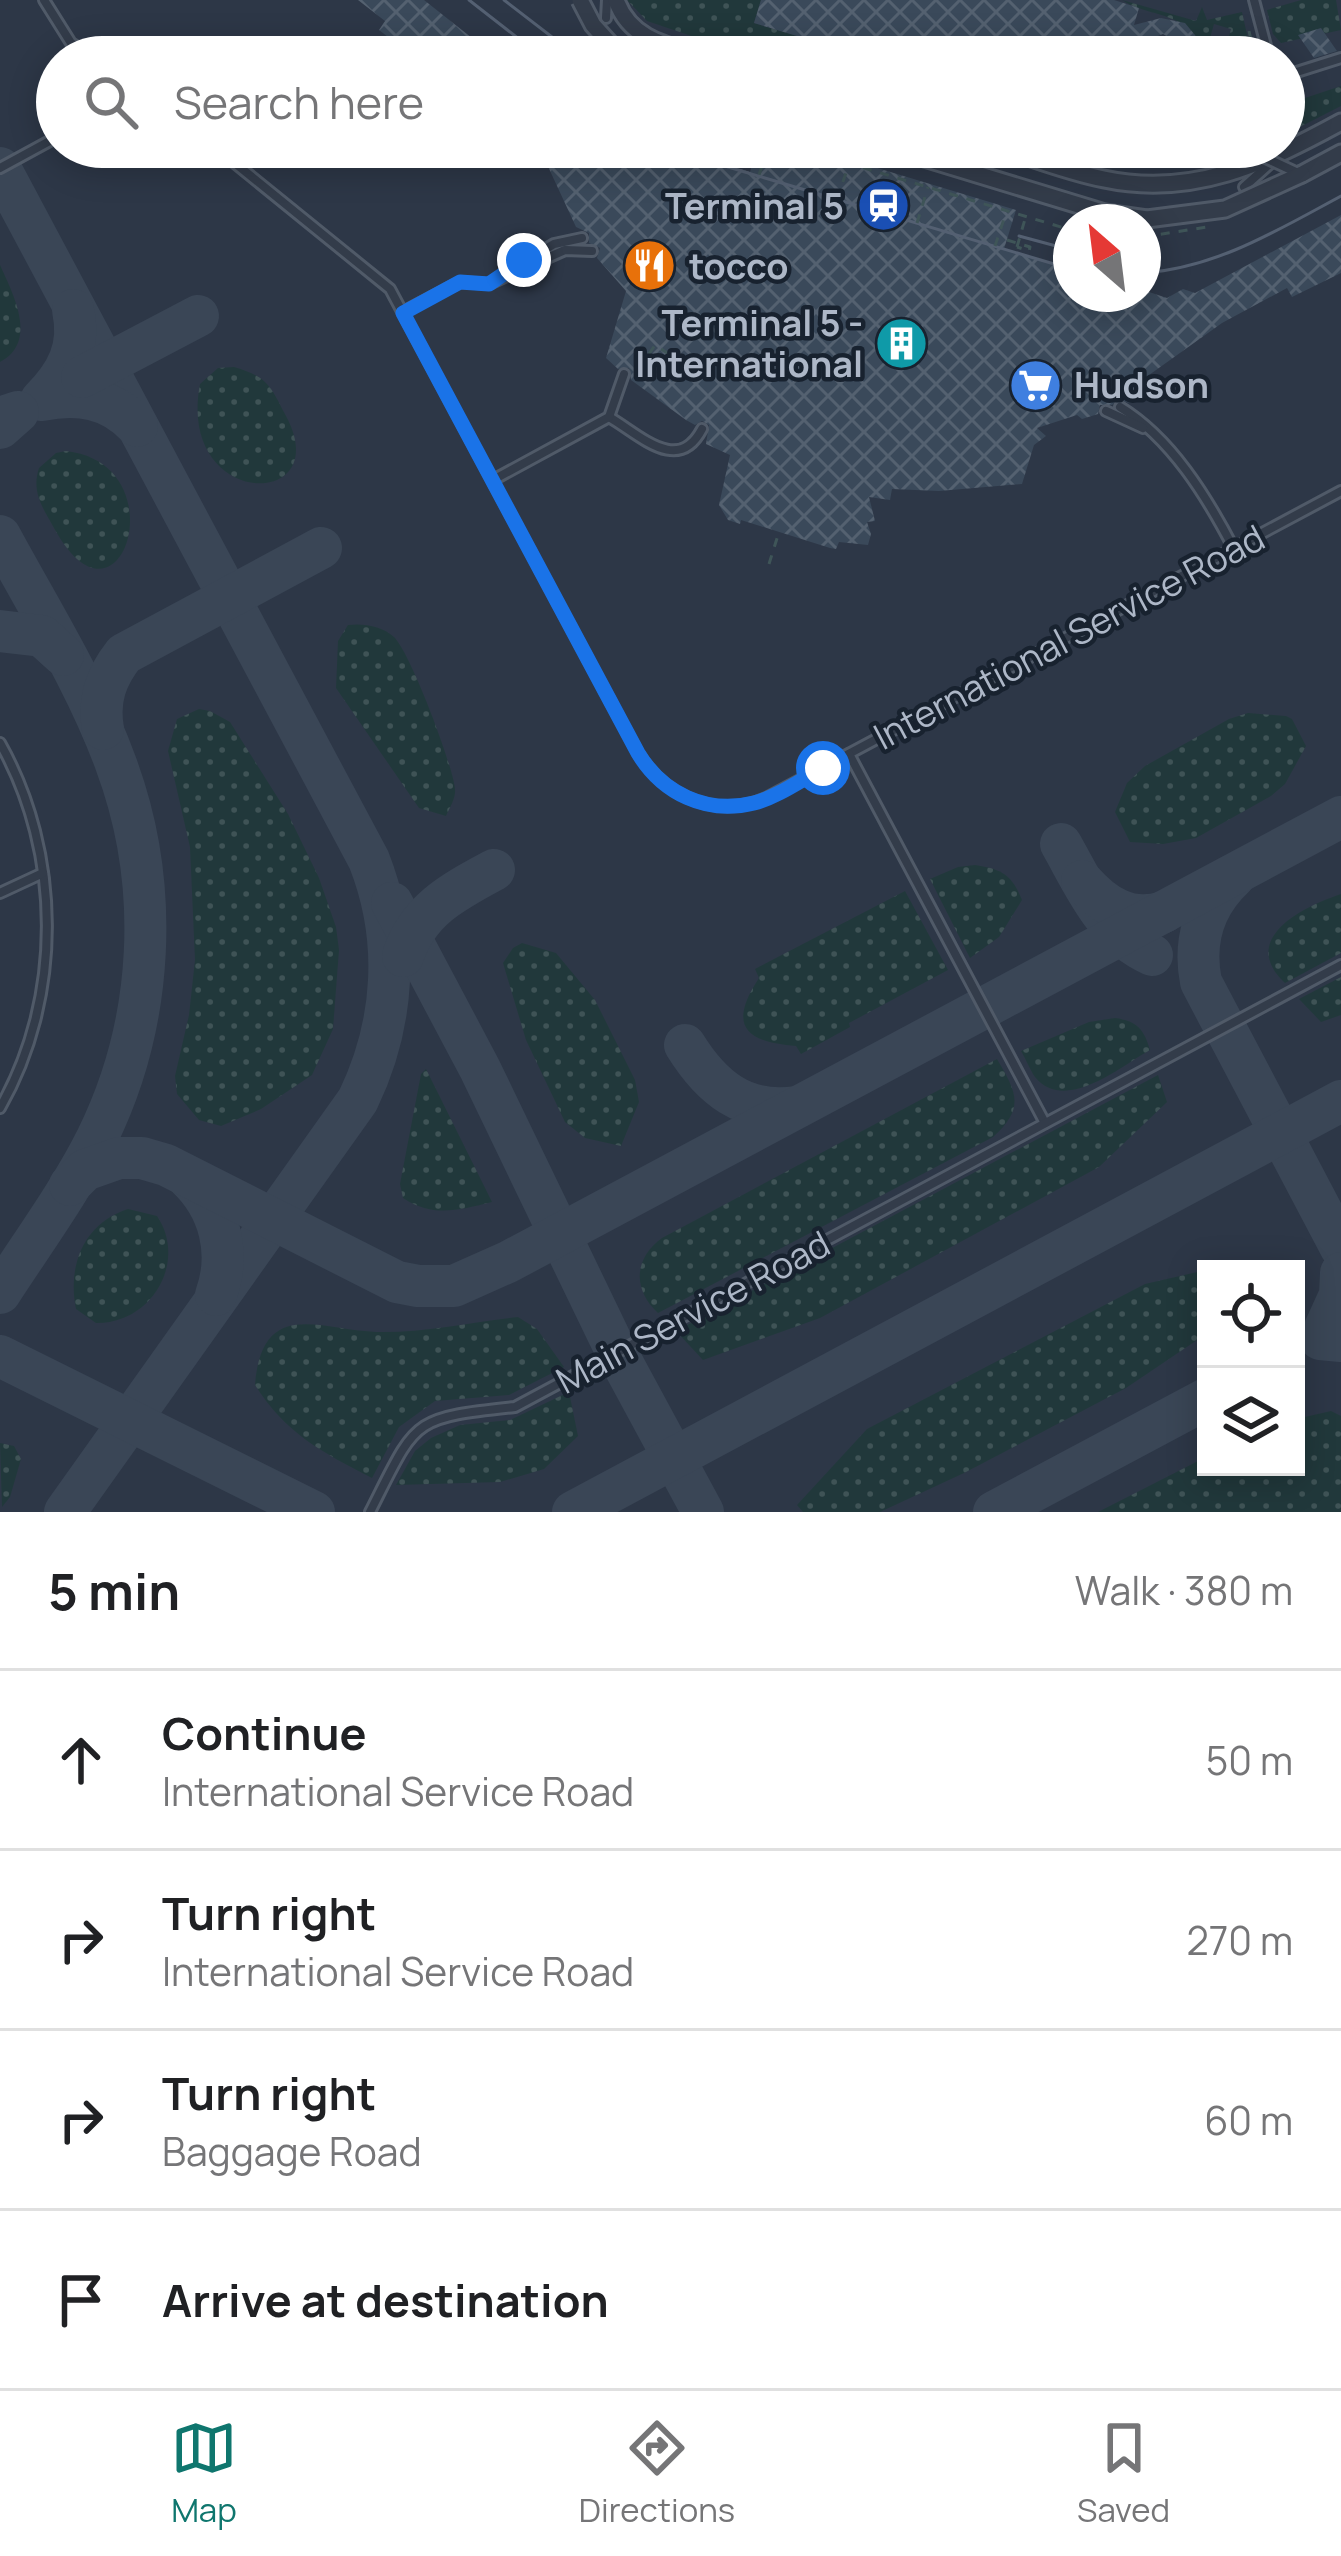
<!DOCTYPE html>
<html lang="en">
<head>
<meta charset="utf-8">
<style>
  body { margin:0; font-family:Manrope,sans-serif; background:#f2f2f2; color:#202124 }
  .controls { position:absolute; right:36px; bottom:36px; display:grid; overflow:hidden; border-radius:0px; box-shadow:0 6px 30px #0003 }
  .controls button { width:108px; height:108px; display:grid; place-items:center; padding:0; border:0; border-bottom:3px solid #e0e0e0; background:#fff; color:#202124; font:60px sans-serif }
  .compass { position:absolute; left:1053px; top:204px; width:108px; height:108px; border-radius:50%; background:#fff; box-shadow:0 6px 30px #0003; rotate:332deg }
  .stop { position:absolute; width:36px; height:36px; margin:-27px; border:9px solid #1a73e8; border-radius:50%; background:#fff }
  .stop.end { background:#1a73e8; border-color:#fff; box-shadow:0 3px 12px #0008 }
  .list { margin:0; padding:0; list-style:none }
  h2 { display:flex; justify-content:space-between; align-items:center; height:156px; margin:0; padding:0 48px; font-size:51px }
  h2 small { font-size:39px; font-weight:400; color:#757577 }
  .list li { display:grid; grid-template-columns:78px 1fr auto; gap:36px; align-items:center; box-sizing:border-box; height:180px; padding:0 48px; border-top:3px solid #e0e0e0 }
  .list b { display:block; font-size:45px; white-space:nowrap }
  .list p { margin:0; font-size:39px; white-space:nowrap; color:#757577 }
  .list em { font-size:39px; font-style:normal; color:#757577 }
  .icon { flex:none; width:66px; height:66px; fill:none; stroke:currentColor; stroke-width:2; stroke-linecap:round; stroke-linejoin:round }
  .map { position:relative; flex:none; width:1341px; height:1512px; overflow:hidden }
  .search { position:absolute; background:#fff; box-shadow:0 6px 30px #0003; left:36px; right:36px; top:36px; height:132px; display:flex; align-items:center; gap:30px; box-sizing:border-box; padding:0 42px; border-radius:66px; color:#757577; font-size:45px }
  .sheet { height:876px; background:#fff }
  nav { display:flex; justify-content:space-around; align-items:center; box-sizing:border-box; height:168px; border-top:3px solid #e0e0e0; background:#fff; font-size:33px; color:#757577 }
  nav a { display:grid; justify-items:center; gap:6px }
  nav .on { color:#0f766e }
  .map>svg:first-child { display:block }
  .airport { fill:#2d3747; fill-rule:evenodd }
  .grass { fill:url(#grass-dots) }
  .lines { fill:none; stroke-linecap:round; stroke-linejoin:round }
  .taxiway { stroke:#3a4656; stroke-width:42 }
  .building { fill:url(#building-cross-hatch) }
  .service-casing { stroke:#505a68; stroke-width:14 }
  .minor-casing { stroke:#505a68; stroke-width:21 }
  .path { stroke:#3f5558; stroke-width:3; stroke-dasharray:9 9; stroke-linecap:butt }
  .service { stroke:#333c4a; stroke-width:8 }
  .minor { stroke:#333c4a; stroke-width:15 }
  .tram { stroke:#546072; stroke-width:3 }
  .service-bridge-casing { stroke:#505a68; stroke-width:14; stroke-linecap:butt }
  .minor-bridge-casing { stroke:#505a68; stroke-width:21; stroke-linecap:butt }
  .path-bridge { stroke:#3f5558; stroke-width:3; stroke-dasharray:9 9; stroke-linecap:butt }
  .service-bridge { stroke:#333c4a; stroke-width:8 }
  .minor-bridge { stroke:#333c4a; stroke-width:15 }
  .route { stroke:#1a73e8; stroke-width:15 }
  .labels { text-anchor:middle; stroke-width:9; stroke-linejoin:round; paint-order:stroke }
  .poi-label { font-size:36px; font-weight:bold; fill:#adb7c7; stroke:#18222f; text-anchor:end }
  .street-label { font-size:36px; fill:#adb7c7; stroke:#18222f }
</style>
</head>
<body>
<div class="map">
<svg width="1341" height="1512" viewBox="0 0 1341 1512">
  <defs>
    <pattern id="grass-dots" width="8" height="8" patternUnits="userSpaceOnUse" patternTransform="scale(3)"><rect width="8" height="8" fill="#21383b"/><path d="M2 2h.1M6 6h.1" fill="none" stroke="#3f5356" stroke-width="1.8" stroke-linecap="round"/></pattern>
    <pattern id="building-cross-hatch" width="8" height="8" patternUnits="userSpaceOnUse" patternTransform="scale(3)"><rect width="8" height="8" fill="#3a495a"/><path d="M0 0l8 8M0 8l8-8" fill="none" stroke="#546170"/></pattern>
  </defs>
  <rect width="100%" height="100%" fill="#1f2b3a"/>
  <!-- airport -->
  <path class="airport" d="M0 0H1341V1512H0ZM57 57H1284V147H57ZM1071 222H1143V294H1071ZM1206 1269H1296V1467H1206Z"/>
  <!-- grass -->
  <g class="grass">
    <polygon points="627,0 761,0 754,23 867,57 754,57 647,21"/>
    <path d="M1122 0 1196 21 1202 7 1207 20 1242 12 1252 57H1223L1231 29 1214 24 1208 45 1212 47 1209 57H1202C1200 12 1148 18 1122 0Z"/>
    <polygon points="1301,0 1336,0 1341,30 1281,43 1273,34 1267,10"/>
    <polygon points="1341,86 1341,106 1284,135 1284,105"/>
    <polygon points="1258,147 1211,162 1146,168 1145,160 1137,163 1105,158 1103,163 1088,159 1076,148"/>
    <path d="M0 265C13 294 39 342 0 362Z"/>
    <path d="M234 367C268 377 270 385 286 416 337 511 176 510 200 384L218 368Z"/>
    <path d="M66 451C180 464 120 649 54 528 43 508 31 492 39 468L56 453Z"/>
    <path d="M348 625C364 623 382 626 394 637 410 652 453 765 455 789 456 798 450 807 446 816L419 808 336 688 338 641Z"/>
    <polygon points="199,709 210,711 230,722 288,814 319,878 336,927 339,950 333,1029 312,1075 261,1109 221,1126 199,1120 177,1094 175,1076 189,1015 195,960 190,847 168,751 177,719"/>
    <polygon points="1248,713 1286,716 1292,719 1306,746 1285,784 1271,796 1196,838 1163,844 1130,842 1115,812 1127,783 1145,766 1229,719"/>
    <path d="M975 865C1002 869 1012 875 1022 900L999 937 970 958 930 879 958 867Z"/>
    <path d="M905 891 948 970 849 1023 850 1027 801 1054 796 1046C744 1042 728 1025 759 978L755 969Z"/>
    <path d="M1341 894V953L1285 983C1238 939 1302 907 1341 894Z"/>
    <polygon points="522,943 556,953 595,1000 635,1080 639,1102 621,1146 585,1138 565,1122 526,1040 503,963 513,948"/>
    <polygon points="1341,977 1341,1015 1321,1022 1299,999"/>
    <path d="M1115 1018C1137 1021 1144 1029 1150 1050 1121 1066 1065 1114 1035 1077 1030 1070 1026 1059 1021 1051L1089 1022Z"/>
    <path d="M997 1059C1017 1093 1025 1108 993 1137L658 1313C633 1290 633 1259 662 1238Z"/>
    <path d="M426 1069 492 1202C459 1210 433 1218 403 1198L400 1184 421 1074Z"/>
    <polygon points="1158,1075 1167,1102 1099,1167 820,1318 703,1360 676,1331"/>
    <path d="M128 1209 157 1216C188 1262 151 1324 96 1323L76 1309C67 1265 84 1223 128 1209Z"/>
    <polygon points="1206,1270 1206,1334 1126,1388 964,1473 880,1512 803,1512 797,1505 867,1429 1145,1284"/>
    <path d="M518 1317 537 1329 564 1367 509 1395 435 1401 399 1427 372 1478C322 1452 286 1434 255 1385 262 1297 320 1330 377 1332 423 1333 472 1322 518 1317Z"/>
    <polygon points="569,1392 578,1436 544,1469 500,1482 396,1485 415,1451 431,1438 460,1425 510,1420"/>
    <polygon points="1331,1411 1341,1416 1341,1512 1098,1512 1206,1457 1206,1467 1296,1467 1296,1419"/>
    <polygon points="0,1443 14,1446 21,1459 10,1497 2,1507"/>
  </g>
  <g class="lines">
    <!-- taxiway -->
    <g class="taxiway">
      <path d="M0 168 369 860C400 939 395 1023 358 1100L65 1512"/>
      <path d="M73 310C81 347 67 374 41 400 78 393 110 397 137 426"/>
      <polyline points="82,377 198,316"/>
      <polyline points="0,418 18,412 0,428"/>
      <path d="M0 536C40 610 87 684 116 764 161 885 154 1022 97 1138 70 1192 33 1242 0 1293"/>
      <polyline points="0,631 42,636 63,655"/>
      <path d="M103 729C98 699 106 677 124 654L321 548"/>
      <path d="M1061 844C1086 888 1104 933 1152 955"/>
      <path d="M1234 877C1204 905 1193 942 1201 982L1341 1248"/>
      <path d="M1082 881C1104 906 1130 923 1164 912"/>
      <polyline points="392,903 480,1069 617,1353 703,1512"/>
      <path d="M403 956C418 910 453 892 494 870"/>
      <path d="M685 1045C711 1087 744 1115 797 1107"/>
      <path d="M187 1177C220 1208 231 1253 216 1295"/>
      <polyline points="70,1185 85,1170 119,1158 142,1158 166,1165 397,1282 418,1286 454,1286 508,1262 1341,817"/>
      <polyline points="1341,1273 1340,1295 1320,1339 1341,1341"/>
      <polyline points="0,1356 314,1512"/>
      <polyline points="573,1512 1341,1101"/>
      <polyline points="994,1512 1206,1399"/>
    </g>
  </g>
  <!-- building -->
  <g class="building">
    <polygon points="358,0 424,0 496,57 414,57 379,30 385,21"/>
    <polygon points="761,0 1114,0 1139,8 1134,25 1161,18 1185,23 1199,40 1203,57 1185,57 1181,44 1163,34 1150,39 1142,57 867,57 754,23"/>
    <polygon points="1321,28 1337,51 1314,58 1298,35"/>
    <polygon points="539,147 690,147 688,152 750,172 758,147 808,147 1016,210 1004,249 1071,268 1071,294 1143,294 1143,290 1167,298 1183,289 1195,293 1341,215 1341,273 1292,297 1287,288 1222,323 1142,380 1134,395 1141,399 1129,403 1118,399 1112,405 1100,405 1098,414 1082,419 1077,415 1037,428 1046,436 1034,445 1022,484 939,491 892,489 890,500 869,497 875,521 867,522 871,534 868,545 839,542 836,549 830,548 741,520 740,524 728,520 719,505 730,455 706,444 709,425 702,421 695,425 686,420 631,380 629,368 618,369 606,358 626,291 597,258 600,248 589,243 589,233 576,227"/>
  </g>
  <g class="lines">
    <defs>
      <g id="service">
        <polyline points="44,0 71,43 94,57"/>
        <polyline points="1254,0 1269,57"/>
        <polyline points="606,18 607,0"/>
        <polyline points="1284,76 1341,58"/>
        <path d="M215 147 390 289 638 753C666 798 718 820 768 797L1341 491"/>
        <polyline points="0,168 57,137"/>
        <polyline points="1244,187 1274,160"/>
        <polyline points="509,271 554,244 582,238"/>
        <polyline points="403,312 460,282 489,284 565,250 592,251"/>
        <path d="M1120 407C1171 438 1207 497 1234 549"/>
        <polyline points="1106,411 1143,428"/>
        <path d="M609 417C640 435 678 475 702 429"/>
        <polyline points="493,480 609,417 624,374"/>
        <path d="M0 743C62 853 63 998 0 1108"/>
        <polyline points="849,754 1045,1123"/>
        <polyline points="0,893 43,873"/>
        <path d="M370 1512C417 1419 410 1418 515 1407L1341 965"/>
      </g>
      <g id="minor">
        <path d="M616 0C630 40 668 46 705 57"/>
        <path d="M998 147C1033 158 1068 172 1104 179 1192 198 1266 163 1341 122"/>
        <polyline points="1302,174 1341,153"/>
      </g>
    </defs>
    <!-- service casing -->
    <use href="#service" class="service-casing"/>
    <!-- minor casing -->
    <use href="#minor" class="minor-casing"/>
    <!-- path -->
    <g class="path">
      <polyline points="1249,31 1255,57"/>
      <polyline points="794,147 1071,230"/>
      <polyline points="680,150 681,147"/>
      <polyline points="1108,162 1142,166 1142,160"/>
      <polyline points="741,163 745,147"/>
      <polyline points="759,175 768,147"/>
      <polyline points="1143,237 1207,227"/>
      <polyline points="1017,247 1025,219"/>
      <polyline points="649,354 655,345 707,379"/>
      <polyline points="769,564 779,532"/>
    </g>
    <!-- service -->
    <use href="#service" class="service"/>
    <!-- minor -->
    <use href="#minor" class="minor"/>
    <!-- tram -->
    <g class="tram">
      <polyline points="469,0 542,57"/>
      <polyline points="504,0 578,57"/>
      <polyline points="680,147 728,167 1071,269"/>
      <polyline points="728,147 777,164"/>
      <polyline points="1019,236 1071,250"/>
      <path d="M1143 273C1216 268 1278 230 1341 196"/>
    </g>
    <defs>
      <polyline id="service-bridge" points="1242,147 1300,174"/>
      <g id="minor-bridge">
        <polyline points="580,0 593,25 622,57"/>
        <polyline points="888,147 1105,213 1147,219 1225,209 1302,174"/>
      </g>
    </defs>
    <!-- service-bridge casing -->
    <use href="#service-bridge" class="service-bridge-casing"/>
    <!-- minor-bridge casing -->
    <use href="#minor-bridge" class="minor-bridge-casing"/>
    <!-- path-bridge -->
    <g class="path-bridge">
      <polyline points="741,163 729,159 730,156 753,163"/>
      <polyline points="837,199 849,164"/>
      <polyline points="917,223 928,187"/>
      <polyline points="1007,240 1030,247 1029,251 1017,247"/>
      <polyline points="995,246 1007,210"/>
    </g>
    <!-- service-bridge -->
    <use href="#service-bridge" class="service-bridge"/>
    <!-- minor-bridge -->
    <use href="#minor-bridge" class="minor-bridge"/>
  </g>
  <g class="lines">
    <!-- route -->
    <path class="route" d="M524 260 489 284 460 282 403 313 638 753C662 793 706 815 754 803 777 797 801 780 823 768"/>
  </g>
  <!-- icons -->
  <defs>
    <symbol id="station-disc" viewBox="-11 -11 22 22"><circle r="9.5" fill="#1a4fb4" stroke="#18222f"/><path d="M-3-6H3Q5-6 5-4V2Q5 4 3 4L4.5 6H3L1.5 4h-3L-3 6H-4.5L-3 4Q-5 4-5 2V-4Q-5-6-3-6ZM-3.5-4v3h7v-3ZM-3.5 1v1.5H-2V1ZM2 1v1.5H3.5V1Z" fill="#fff"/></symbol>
    <symbol id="restaurant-disc" viewBox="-11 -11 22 22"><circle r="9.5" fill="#e8710a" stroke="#18222f"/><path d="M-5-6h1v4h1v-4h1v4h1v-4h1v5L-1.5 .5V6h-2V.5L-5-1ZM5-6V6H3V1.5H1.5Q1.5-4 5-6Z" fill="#fff"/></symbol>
    <symbol id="building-disc" viewBox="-11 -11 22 22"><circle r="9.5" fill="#0f9aa8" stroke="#18222f"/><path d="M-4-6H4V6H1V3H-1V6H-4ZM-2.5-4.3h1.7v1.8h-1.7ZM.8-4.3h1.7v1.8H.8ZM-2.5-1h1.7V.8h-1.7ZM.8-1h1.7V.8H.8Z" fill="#fff"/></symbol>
    <symbol id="supermarket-disc" viewBox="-11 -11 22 22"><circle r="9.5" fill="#3f7fe0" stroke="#18222f"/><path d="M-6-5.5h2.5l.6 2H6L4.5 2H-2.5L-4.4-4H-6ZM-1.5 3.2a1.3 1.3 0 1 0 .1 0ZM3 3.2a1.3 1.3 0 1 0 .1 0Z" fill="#fff"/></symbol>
  </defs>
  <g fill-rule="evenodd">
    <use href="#station-disc" x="854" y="176" width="59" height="59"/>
    <use href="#restaurant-disc" x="620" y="236" width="59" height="59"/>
    <use href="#building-disc" x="872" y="314" width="59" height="59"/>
    <use href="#supermarket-disc" x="1006" y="356" width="59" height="59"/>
  </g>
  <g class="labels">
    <!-- poi labels -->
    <g class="poi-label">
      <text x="844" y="219">Terminal 5</text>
      <text x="689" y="279" text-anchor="start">tocco</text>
      <text x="863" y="336">Terminal 5 -<tspan x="863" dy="41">International</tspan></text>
      <text x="1074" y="398" text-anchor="start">Hudson</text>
    </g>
    <!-- street labels -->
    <g class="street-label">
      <text transform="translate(1069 637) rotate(-28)" y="13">International Service Road</text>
      <text transform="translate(693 1312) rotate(-28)" y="13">Main Service Road</text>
    </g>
  </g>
</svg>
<div class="controls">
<button><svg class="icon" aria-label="locate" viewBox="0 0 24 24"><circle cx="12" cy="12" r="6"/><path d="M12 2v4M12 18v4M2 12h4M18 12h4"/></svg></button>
<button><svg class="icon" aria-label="layers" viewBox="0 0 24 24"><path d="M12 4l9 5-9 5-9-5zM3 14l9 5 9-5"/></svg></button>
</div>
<svg class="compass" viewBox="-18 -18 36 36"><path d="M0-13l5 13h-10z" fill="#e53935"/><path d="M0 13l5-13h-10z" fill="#757577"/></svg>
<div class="stop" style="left:823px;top:768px"></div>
<div class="stop end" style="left:524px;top:260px"></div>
<div class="search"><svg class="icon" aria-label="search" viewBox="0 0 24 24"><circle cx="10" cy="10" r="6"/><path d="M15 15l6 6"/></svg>Search here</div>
</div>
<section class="sheet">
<h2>5 min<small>Walk · 380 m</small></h2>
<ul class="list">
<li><svg class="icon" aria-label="ahead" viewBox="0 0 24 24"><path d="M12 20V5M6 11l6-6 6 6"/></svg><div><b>Continue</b><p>International Service Road</p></div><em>50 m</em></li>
<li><svg class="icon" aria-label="right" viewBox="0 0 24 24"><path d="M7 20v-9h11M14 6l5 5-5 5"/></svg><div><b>Turn right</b><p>International Service Road</p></div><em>270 m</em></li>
<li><svg class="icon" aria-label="right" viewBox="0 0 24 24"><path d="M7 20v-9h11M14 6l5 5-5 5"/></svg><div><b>Turn right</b><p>Baggage Road</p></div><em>60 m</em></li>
<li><svg class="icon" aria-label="arrive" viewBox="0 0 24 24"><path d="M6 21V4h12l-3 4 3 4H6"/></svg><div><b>Arrive at destination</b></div></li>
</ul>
</section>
<nav>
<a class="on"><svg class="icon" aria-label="map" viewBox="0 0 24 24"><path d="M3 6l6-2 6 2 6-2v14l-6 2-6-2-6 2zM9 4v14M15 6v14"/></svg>Map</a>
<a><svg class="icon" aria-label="directions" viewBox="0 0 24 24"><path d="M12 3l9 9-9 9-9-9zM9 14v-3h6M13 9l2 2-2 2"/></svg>Directions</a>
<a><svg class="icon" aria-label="saved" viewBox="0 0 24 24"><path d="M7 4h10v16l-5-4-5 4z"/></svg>Saved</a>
</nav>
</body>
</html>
